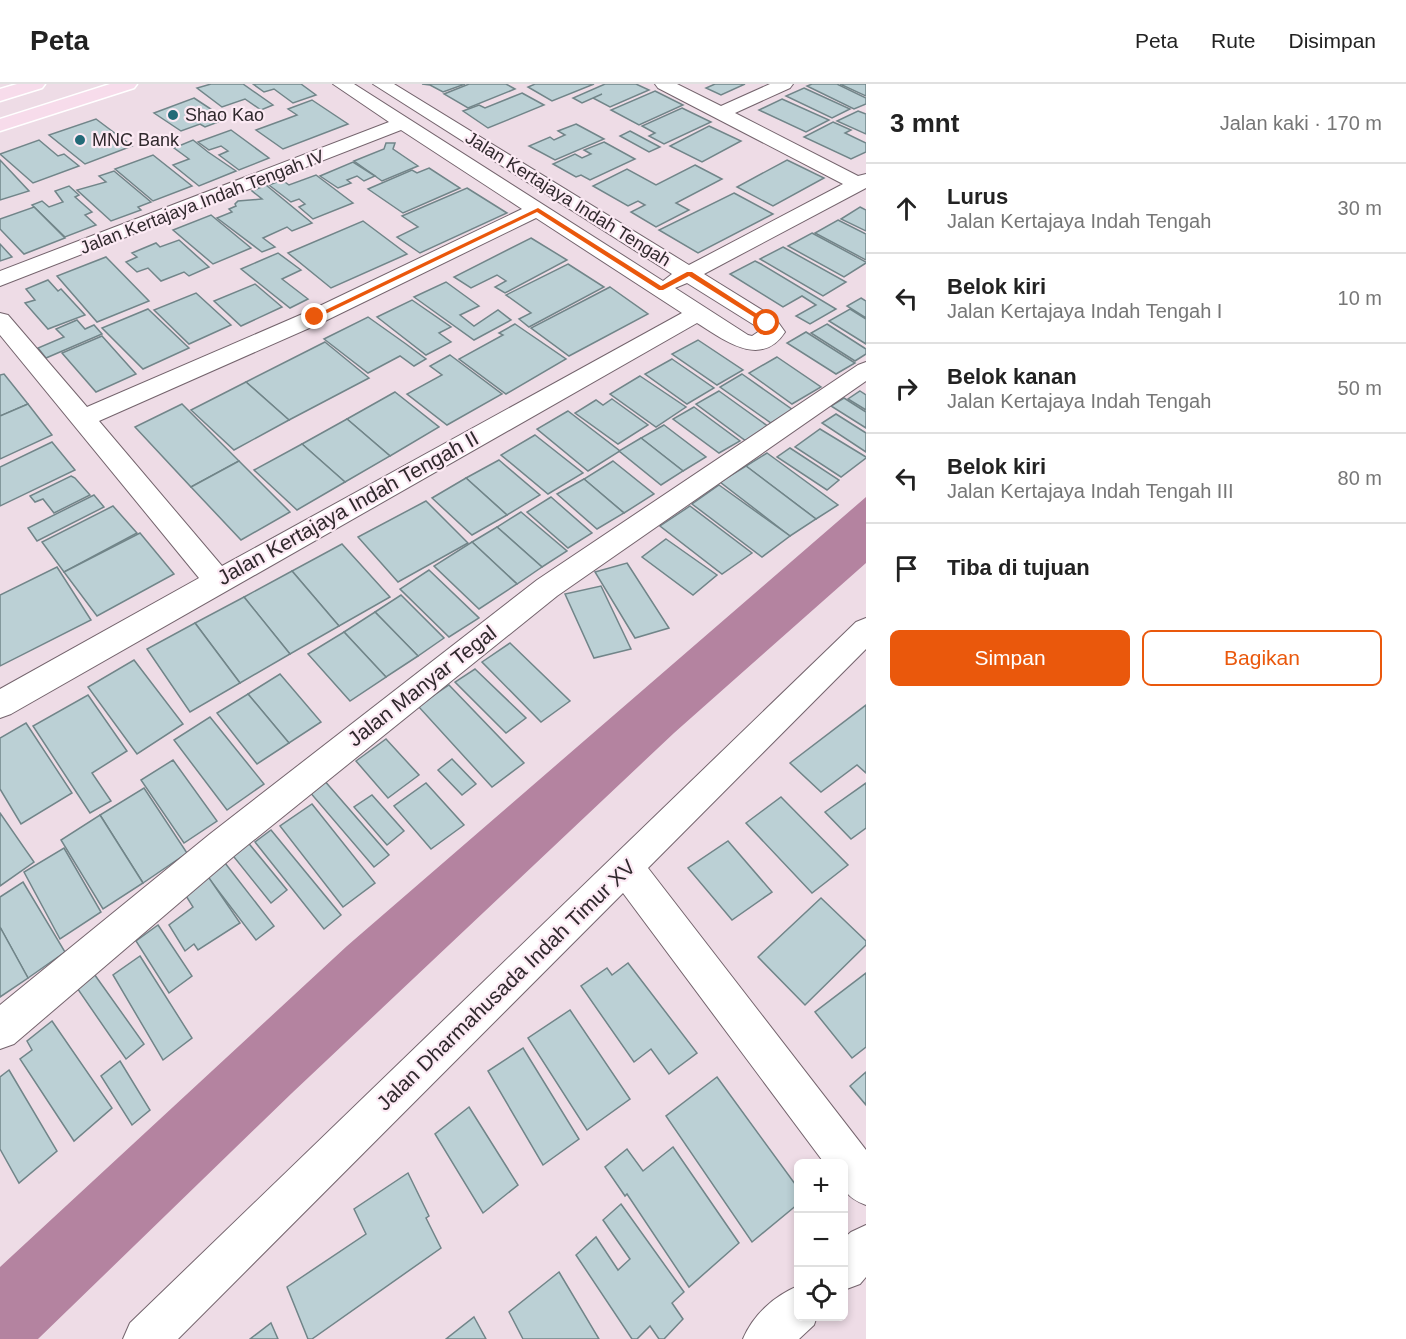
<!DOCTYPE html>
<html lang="id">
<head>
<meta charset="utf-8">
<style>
  body { margin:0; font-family:Helvetica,sans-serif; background:#f6f6f6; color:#222 }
  .controls { position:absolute; right:18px; bottom:18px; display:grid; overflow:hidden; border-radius:9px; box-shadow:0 3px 9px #0003 }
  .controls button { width:54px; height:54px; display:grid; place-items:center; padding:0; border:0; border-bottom:2px solid #e0e0e0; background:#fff; color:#222; font:30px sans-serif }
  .stop { position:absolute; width:18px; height:18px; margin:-14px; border:4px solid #ea580c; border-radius:50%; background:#fff }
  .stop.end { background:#ea580c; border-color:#fff; box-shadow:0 2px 6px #0008 }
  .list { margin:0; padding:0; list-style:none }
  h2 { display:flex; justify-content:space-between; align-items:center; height:78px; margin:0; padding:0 24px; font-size:26px }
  h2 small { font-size:20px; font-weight:400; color:#767676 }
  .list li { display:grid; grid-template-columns:39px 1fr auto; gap:18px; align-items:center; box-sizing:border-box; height:90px; padding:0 24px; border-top:2px solid #e0e0e0 }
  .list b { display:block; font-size:22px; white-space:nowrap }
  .list p { margin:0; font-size:20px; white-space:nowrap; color:#767676 }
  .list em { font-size:20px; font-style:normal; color:#767676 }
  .actions { display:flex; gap:12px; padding:18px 24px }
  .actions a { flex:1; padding:14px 0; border:2px solid #ea580c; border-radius:9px; text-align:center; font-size:21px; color:#ea580c }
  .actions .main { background:#ea580c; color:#fff }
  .icon { flex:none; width:33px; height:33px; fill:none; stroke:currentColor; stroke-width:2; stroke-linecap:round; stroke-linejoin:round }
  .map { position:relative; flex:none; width:866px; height:1255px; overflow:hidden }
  header { display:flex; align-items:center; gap:36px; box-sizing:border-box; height:84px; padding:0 30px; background:#fff; border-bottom:2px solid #e0e0e0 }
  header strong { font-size:28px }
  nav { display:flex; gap:33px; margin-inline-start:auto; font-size:21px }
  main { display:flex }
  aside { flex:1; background:#fff }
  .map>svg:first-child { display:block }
  .water { fill:#b483a0 }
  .building { fill:#bbd0d5; stroke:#718589; stroke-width:1.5 }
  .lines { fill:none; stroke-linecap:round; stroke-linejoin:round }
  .street-casing { stroke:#74646d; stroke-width:2 }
  .primary-casing { stroke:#fff; stroke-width:3 }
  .street { fill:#fff; fill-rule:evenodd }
  .primary { fill:#f7dceb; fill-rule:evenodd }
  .route { fill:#ea580c }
  .poi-dot { fill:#236a78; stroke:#fceaf4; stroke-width:2 }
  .labels { text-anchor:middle; stroke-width:4.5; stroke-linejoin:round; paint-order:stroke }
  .far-poi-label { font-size:18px; fill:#30292d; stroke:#fceaf4; text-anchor:start }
  .far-street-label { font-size:18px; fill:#30292d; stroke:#fceaf4 }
  .street-label { font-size:21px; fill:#30292d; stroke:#fceaf4 }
</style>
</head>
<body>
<header>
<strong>Peta</strong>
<nav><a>Peta</a><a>Rute</a><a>Disimpan</a></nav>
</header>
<main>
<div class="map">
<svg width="866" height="1255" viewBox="0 0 866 1255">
  <rect width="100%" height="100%" fill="#eedce6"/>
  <!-- water -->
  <polygon class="water" points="866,413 866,479 674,649 292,1009 38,1255 0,1255 0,1183 347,862"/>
  <!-- building -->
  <g class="building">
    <polygon points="211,0 243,0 273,21 261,26 245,15 222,23 197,4"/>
    <polygon points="253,0 301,0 316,11 293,19 274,5 264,8"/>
    <polygon points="422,0 465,0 443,8 430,1"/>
    <polygon points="469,0 506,0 515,5 468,24 444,10"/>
    <polygon points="535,0 594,0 552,17 528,3"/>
    <polygon points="605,0 636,0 649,6 610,23 593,14 602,10 582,19 573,14"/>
    <polygon points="715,0 745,0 721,11 706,4"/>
    <polygon points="812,0 837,0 866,14 866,20 854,25 807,2"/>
    <polygon points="840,0 866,0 866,12"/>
    <polygon points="804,4 850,25 832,34 786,12"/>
    <polygon points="655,7 683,21 639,41 611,26"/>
    <polygon points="522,9 544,21 488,44 463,27 479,21 485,24"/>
    <polygon points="194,14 226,35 205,43 200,40 181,47 154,29"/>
    <polygon points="782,15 829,36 806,48 759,26"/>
    <polygon points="312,16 348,40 283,65 256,46 297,31 288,25"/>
    <polygon points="682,24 711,38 664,60 649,52 655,49 642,42"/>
    <polygon points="858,27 866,30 866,50 837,37"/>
    <polygon points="96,35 132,62 85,80 49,51"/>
    <polygon points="833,38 851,46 845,49 866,59 866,68 851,75 804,53"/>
    <polygon points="576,40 604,55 555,76 529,62 550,53 554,56 565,51 558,47"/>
    <polygon points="709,42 741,57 702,78 670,62"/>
    <polygon points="231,46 269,74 239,86 219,71 228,67 221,62 209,66 198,58"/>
    <polygon points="630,47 660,63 649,68 620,52"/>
    <polygon points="39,56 58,72 64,70 79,82 33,99 0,70"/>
    <polygon points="193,56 208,68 236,87 199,102 173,81 189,75 174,64"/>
    <polygon points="604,58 635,75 590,96 581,91 576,93 553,80 575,70 582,74 591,70 584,66"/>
    <polygon points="386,59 395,59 393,65 418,82 382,97 354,77 384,65"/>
    <polygon points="153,71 192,102 153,117 115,85"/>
    <polygon points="0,76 29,107 0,116"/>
    <polygon points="787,76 824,94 773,122 737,103"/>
    <polygon points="353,78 375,92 364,97 357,92 347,96 351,99 338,104 320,92"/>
    <polygon points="695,81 722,95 676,119 689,126 656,143 631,128 645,121 638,117 628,122 593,102 627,85 656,101"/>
    <polygon points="429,84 460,104 403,129 368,105 412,86 417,89"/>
    <polygon points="114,87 151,118 138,123 141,126 111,137 77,106 106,98 99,92"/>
    <polygon points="316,91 353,119 313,135 299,123 305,120 299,115 291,118 269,101 282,96 289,101"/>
    <polygon points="266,101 312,139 292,147 287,143 263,154 275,163 262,168 217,134 232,128 229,125 236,122 235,120 238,117 262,115 252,107"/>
    <polygon points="69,102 79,111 75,113 92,128 85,131 96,141 65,153 32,121 42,117 49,123 63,118 55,107"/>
    <polygon points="467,104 507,129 420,169 397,153 418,143 402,132"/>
    <polygon points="734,109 773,130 698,169 659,146"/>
    <polygon points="34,123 65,154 24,170 0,145 0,135"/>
    <polygon points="860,123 866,126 866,147 841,135"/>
    <polygon points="211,131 251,164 213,180 173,146"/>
    <polygon points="838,136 866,150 866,176 815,149"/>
    <polygon points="363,137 407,170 331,204 288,169"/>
    <polygon points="812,149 866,178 866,179 844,193 788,162"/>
    <polygon points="531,154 567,176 505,209 495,203 506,197 497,191 471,204 454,193"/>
    <polygon points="179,156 209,183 189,192 184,188 161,197 148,184 137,188 126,178 137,173 132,169 156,159 160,163"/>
    <polygon points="0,160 12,173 0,177"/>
    <polygon points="783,163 846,198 823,212 760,175"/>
    <polygon points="278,169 301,186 282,195 308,215 290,224 241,185"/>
    <polygon points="106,173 149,217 97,238 57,192"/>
    <polygon points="755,177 761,180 836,225 810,240 796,232 816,221 802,212 783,223 730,190"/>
    <polygon points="568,180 604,203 529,243 519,235 531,229 506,211"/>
    <polygon points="48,196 58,207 61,205 85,231 48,245 25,219 35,216 26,205"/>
    <polygon points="446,198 479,222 460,231 474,242 498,226 511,236 474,256 414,213"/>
    <polygon points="255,200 282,223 241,242 214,217"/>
    <polygon points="610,203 648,230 569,272 531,244"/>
    <polygon points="196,209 231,241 189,260 154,226"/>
    <polygon points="861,214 866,217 866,234 847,222"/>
    <polygon points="412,216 451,243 439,249 451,258 426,271 377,233"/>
    <polygon points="148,225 189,264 143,285 102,244"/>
    <polygon points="850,225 866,235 866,260 829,237"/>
    <polygon points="368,233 406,260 426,275 414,282 400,272 368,289 324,255"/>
    <polygon points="77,236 85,245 94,241 102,250 46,274 38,264 64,253 56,245"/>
    <polygon points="515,240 566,275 506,310 459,275 503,251 499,249"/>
    <polygon points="827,240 866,265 866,270 855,277 811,249"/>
    <polygon points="806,248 855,279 836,290 787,259"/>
    <polygon points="102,252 136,290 96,308 62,269"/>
    <polygon points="698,256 743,286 717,301 672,270"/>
    <polygon points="325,258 369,294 289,336 246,298"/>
    <polygon points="450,271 502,310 447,341 407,310 442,291 430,282"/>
    <polygon points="777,273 821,303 792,320 749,289"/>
    <polygon points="672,275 714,304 687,320 645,290"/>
    <polygon points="4,290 28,320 0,332 0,291"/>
    <polygon points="742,290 793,326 771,339 720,303"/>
    <polygon points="640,292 686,323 656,343 610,310"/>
    <polygon points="246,298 289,336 234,366 191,326"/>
    <polygon points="719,307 769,343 746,357 696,320"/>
    <polygon points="860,307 866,311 866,326 848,315"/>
    <polygon points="395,308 439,343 390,372 347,335"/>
    <polygon points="844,314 866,328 866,344 831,322"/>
    <polygon points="612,315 648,341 618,360 575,329 596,316 603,321"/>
    <polygon points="28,320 52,351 0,375 0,332"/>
    <polygon points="182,320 239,377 191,403 135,343"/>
    <polygon points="694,323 740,357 719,369 673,335"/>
    <polygon points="568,327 620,367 588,387 537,345"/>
    <polygon points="836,330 866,349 866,368 822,339"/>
    <polygon points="347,335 390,372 345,398 302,360"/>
    <polygon points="664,341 706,373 683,387 641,354"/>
    <polygon points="820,345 866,373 866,374 841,393 795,363"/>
    <polygon points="535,351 583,389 548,410 501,371"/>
    <polygon points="641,354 683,387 661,401 619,367"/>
    <polygon points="52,358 75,386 0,422 0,383"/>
    <polygon points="302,360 345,398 297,426 254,386"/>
    <polygon points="790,364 839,396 827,406 777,373"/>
    <polygon points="767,369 838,421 816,435 746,382"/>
    <polygon points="499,376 540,411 507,431 466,394"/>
    <polygon points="239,377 290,428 241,456 191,403"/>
    <polygon points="613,377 654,410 624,429 584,395"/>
    <polygon points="746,382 816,435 790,452 720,398"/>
    <polygon points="71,392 75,394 90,411 54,429 43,415 35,418 30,412"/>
    <polygon points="466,394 507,431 472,451 432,414"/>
    <polygon points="584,395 624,429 597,445 557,410"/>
    <polygon points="719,401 790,452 762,473 692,420"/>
    <polygon points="94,411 104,423 37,457 28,444"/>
    <polygon points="551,413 592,449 568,464 527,428"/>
    <polygon points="426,417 468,459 398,498 358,453"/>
    <polygon points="113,422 137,449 64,488 42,458"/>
    <polygon points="690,422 752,469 722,490 660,442"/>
    <polygon points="521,428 567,467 542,483 497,443"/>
    <polygon points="497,443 542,483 517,500 472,458"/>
    <polygon points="140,449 174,490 97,532 64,488"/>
    <polygon points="666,455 717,491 693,511 642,473"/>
    <polygon points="472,458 517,500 479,525 434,482"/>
    <polygon points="342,460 390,513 339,542 292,487"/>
    <polygon points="627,479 669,544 635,554 595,488"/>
    <polygon points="57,483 91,536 0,582 0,511"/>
    <polygon points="429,486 479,534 449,553 400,505"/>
    <polygon points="292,487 339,542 290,570 244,513"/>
    <polygon points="601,502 631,565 594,574 565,510"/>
    <polygon points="401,511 444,554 418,572 375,528"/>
    <polygon points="244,513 290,570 240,599 195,539"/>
    <polygon points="375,528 418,572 386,593 344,548"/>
    <polygon points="195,539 240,599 190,628 147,565"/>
    <polygon points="344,548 386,593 350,617 308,570"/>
    <polygon points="510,559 570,617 541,638 482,578"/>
    <polygon points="134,576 183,640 137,670 88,603"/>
    <polygon points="475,585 526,634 506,649 455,598"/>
    <polygon points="280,590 321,638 289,659 248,610"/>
    <polygon points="449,601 524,679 492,703 418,622"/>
    <polygon points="248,610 289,659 257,680 217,629"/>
    <polygon points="88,611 127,667 92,689 111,717 90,729 33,642"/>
    <polygon points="866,621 866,689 857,681 821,708 790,679"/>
    <polygon points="210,633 264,700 227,726 174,656"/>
    <polygon points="26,639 72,709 21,740 0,705 0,654"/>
    <polygon points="386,655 419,691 388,714 356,677"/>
    <polygon points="452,675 476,700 462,711 438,686"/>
    <polygon points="173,676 217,737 184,759 141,696"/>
    <polygon points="323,695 389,771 374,783 308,706"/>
    <polygon points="426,699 464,741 431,765 394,722"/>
    <polygon points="866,699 866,744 851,755 825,728"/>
    <polygon points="144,704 187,769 143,799 100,731"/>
    <polygon points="372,711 404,747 387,761 354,723"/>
    <polygon points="781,713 848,781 812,809 746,739"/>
    <polygon points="312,720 375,799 343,823 280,742"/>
    <polygon points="0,729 34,778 0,802"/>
    <polygon points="100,731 143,799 103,825 61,756"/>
    <polygon points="271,746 341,831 324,845 255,758"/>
    <polygon points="246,756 287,806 271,819 230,768"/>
    <polygon points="728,757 772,808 732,836 688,784"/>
    <polygon points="64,764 101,828 60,855 24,788"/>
    <polygon points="225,779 274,842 256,856 207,792"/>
    <polygon points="207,791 240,839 198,866 194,860 185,867 169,841 193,823 183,807"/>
    <polygon points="23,798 65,868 28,894 0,843 0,813"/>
    <polygon points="821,814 866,857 866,861 805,921 758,873"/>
    <polygon points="158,841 192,892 169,909 136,857"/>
    <polygon points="0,843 28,894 0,913"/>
    <polygon points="140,872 192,954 163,976 113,891"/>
    <polygon points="628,879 697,969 669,990 651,965 634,978 581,902 607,884 612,891"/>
    <polygon points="92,887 144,960 126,975 75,901"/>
    <polygon points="866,889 866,963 852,974 815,928"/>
    <polygon points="570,926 630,1015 587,1046 528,954"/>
    <polygon points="52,937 112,1024 74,1057 20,975 32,966 27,957"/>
    <polygon points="523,964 579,1055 543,1081 488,987"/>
    <polygon points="120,977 150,1026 132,1041 101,992"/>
    <polygon points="9,986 57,1067 19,1099 0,1065 0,993"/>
    <polygon points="866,988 866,1021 850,1002"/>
    <polygon points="717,993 798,1104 798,1120 752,1158 666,1032"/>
    <polygon points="469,1023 518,1101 483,1129 435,1050"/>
    <polygon points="673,1063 739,1159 689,1203 627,1110 625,1112 605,1083 627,1065 643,1087"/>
    <polygon points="408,1089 429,1132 426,1134 441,1164 312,1255 308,1255 287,1203 366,1150 354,1125"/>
    <polygon points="621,1120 684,1208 672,1219 683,1235 664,1255 659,1255 650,1242 637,1255 632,1255 576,1171 596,1153 618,1186 630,1175 603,1136"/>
    <polygon points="559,1188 599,1255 523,1255 509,1228"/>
    <polygon points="474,1233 486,1255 446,1255"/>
    <polygon points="271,1239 278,1255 250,1255"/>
  </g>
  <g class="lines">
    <defs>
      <g id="street">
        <path d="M333 0H354L663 197 672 190 373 0H394L689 181 843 100 658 4 655 0H677L721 22 770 0H793L790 4 735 29 858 92 866 90V104L704 190 775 234 785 248C761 285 724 256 697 239L11 630 0 634V605L199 494 0 251V229L8 231 87 323 307 228 522 125 401 46 0 202V187L389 38ZM536 134 682 229 222 482 99 337 323 238ZM687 199 759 244 761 246 752 252 748 251 675 204Z"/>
        <polygon points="866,278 866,297 557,512 234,772 14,960 0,965 0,921 210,750 537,496 858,281"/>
        <path d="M866 534V565L648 784 866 1066V1121C841 1111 844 1104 844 1080H825L623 809 178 1255H123L130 1239 856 538Z"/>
        <polygon points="866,1141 866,1193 860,1200 844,1206 844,1154 851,1148"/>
        <path d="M798 1202V1232H817L814 1241 799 1255H743C753 1231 774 1212 798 1202Z"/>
      </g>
      <g id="primary">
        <polygon points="17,0 45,0 42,4 0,17 0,5"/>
        <polygon points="110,0 137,0 134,4 0,47 0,35"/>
      </g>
    </defs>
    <!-- street casing -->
    <use href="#street" class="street-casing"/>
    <!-- primary casing -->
    <use href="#primary" class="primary-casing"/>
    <!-- street -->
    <use href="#street" class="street"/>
    <!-- primary -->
    <use href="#primary" class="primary"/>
  </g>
  <!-- route -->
  <polygon class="route" points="538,124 661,202 687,188 692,188 771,239 765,240 689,192 663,206 659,206 537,128 317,234 311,233"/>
  <!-- markers -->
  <g class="poi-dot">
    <circle cx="173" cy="31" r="6"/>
    <circle cx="80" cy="56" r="6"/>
  </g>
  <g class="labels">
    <!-- far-poi labels -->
    <g class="far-poi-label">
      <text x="185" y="37">Shao Kao</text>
      <text x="92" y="62">MNC Bank</text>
    </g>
    <!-- far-street labels -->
    <g class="far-street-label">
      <text transform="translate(568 115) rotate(32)" y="6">Jalan Kertajaya Indah Tengah</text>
      <text transform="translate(202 118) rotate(-21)" y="6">Jalan Kertajaya Indah Tengah IV</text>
    </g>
    <!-- street labels -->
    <g class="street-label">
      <text transform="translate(348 424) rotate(-29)" y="7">Jalan Kertajaya Indah Tengah II</text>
      <text transform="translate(422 602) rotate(-38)" y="7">Jalan Manyar Tegal</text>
      <text transform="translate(506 901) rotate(-44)" y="7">Jalan Dharmahusada Indah Timur XV</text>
    </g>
  </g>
</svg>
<div class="controls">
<button>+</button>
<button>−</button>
<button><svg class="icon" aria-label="locate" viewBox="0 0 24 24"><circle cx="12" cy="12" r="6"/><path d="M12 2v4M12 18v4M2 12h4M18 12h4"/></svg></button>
</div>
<div class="stop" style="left:767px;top:239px"></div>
<div class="stop end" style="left:315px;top:233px"></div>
</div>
<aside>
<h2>3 mnt<small>Jalan kaki · 170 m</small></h2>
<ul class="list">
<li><svg class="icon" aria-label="ahead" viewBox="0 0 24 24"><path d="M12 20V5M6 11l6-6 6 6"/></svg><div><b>Lurus</b><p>Jalan Kertajaya Indah Tengah</p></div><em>30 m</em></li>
<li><svg class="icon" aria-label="left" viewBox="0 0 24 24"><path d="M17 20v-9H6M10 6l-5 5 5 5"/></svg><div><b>Belok kiri</b><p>Jalan Kertajaya Indah Tengah I</p></div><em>10 m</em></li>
<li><svg class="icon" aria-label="right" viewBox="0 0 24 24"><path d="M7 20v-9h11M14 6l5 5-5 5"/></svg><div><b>Belok kanan</b><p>Jalan Kertajaya Indah Tengah</p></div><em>50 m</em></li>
<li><svg class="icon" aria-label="left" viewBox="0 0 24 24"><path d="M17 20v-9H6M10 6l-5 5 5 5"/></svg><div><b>Belok kiri</b><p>Jalan Kertajaya Indah Tengah III</p></div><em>80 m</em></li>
<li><svg class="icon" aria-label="arrive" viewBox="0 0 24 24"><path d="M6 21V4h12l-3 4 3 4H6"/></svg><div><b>Tiba di tujuan</b></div></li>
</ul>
<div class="actions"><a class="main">Simpan</a><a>Bagikan</a></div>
</aside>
</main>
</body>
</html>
